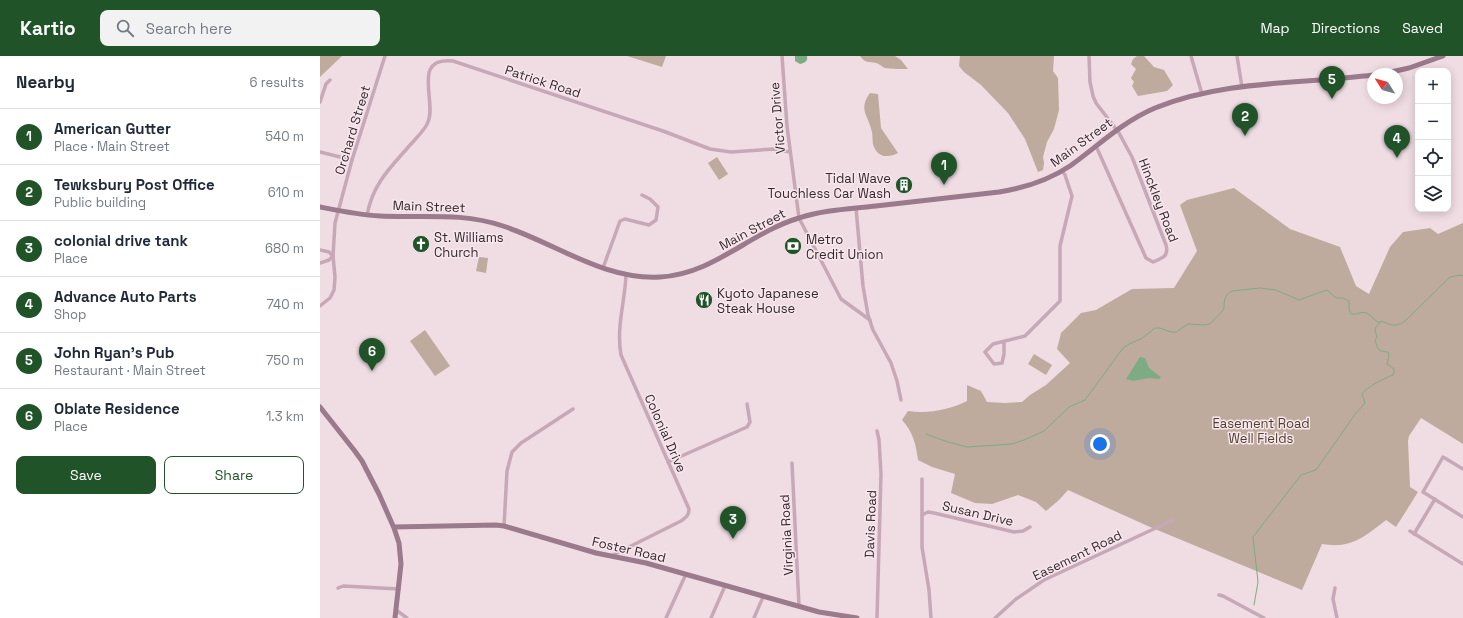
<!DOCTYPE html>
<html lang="en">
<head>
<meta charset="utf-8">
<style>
  body { margin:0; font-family:"Space Grotesk",sans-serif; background:#f2f2f3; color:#1f2937 }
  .controls { position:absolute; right:12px; top:12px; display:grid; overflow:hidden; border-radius:8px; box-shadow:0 2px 10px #0003 }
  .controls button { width:36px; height:36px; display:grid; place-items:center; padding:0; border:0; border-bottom:1px solid #e0e1e3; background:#fff; color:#1f2937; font:20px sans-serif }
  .compass { position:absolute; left:1047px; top:12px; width:36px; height:36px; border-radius:50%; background:#fff; box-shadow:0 2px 10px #0003; rotate:307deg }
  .you { position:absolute; left:780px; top:388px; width:14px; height:14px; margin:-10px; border:3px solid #fff; border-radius:50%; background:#1a73e8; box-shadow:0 0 0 6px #1a73e833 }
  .badge { display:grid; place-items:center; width:26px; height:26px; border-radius:50%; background:#215329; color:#fff; font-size:13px; font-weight:700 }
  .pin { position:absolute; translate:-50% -33px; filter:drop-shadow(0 1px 2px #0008) }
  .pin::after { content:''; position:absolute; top:21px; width:14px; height:12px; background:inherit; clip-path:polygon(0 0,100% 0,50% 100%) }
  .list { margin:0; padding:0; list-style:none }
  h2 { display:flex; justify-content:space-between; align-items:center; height:52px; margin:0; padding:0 16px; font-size:17px }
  h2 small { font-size:13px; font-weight:400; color:#747a83 }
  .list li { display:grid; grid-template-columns:26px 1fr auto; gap:12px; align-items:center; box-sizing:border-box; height:56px; padding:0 16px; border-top:1px solid #e0e1e3 }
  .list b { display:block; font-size:15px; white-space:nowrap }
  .list p { margin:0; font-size:13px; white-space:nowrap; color:#747a83 }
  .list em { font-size:13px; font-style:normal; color:#747a83 }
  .actions { display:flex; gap:8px; padding:12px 16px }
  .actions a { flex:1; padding:9px 0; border:1px solid #215329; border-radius:8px; text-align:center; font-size:14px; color:#215329 }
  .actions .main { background:#215329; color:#fff }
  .icon { flex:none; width:22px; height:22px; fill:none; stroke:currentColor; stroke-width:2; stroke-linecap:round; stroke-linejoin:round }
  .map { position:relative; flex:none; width:1143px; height:562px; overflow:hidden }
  header { display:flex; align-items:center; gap:24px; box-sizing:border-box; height:56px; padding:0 20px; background:#215329; color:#fff }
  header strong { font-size:19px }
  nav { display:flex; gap:22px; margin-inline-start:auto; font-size:14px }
  .search { width:280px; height:36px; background:#f2f2f3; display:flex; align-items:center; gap:10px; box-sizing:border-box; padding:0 14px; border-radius:8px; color:#747a83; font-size:15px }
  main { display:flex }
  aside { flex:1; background:#fff }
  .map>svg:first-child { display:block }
  .green { fill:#beab9d }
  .water { fill:#7dab83 }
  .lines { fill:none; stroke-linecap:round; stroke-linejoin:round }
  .stream { stroke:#7dab83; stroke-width:1 }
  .street { stroke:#c7a8b6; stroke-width:3.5 }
  .secondary { stroke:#9a7a8b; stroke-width:5 }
  .labels { text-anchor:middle; stroke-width:3; stroke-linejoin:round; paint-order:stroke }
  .street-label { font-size:13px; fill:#35282f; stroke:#f8e8ed }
  .poi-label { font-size:13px; fill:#35282f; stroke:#f8e8ed; text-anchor:start }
  .park-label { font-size:13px; fill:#513e2e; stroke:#f8e8ed }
</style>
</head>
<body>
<header>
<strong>Kartio</strong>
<div class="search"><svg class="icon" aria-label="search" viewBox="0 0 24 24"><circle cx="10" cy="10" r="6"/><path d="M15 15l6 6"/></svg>Search here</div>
<nav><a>Map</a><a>Directions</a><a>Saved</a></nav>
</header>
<main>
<aside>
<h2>Nearby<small>6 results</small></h2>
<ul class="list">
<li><span class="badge">1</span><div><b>American Gutter</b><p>Place · Main Street</p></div><em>540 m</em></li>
<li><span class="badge">2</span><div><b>Tewksbury Post Office</b><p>Public building</p></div><em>610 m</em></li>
<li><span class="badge">3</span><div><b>colonial drive tank</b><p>Place</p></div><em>680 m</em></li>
<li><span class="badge">4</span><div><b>Advance Auto Parts</b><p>Shop</p></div><em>740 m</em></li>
<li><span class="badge">5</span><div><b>John Ryan's Pub</b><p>Restaurant · Main Street</p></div><em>750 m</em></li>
<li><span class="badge">6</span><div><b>Oblate Residence</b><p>Place</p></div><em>1.3 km</em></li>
</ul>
<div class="actions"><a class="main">Save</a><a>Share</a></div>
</aside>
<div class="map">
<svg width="1143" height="562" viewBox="0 0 1143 562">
  <rect width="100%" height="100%" fill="#f0dce3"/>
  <!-- green -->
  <g class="green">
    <polygon points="0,0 22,0 0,21"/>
    <polygon points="307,0 346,0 342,11"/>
    <path d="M540 0H575L581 4 588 13C582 13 570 13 565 12 562 11 560 8 556 7 548 5 546 8 540 0Z"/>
    <polygon points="640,0 734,0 733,15 738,22 739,54 734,73 727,86 723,101 724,107 723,114 718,116 705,83 688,57 661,29 644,16 639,10"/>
    <polygon points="817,0 824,0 834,11 844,14 853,29 847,35 818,40 812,30 814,26 811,22 816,13 811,8 813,3"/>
    <path d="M550 37 558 38 561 72 578 97C570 101 559 103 554 91 552 87 553 81 552 76 548 58 538 54 550 37Z"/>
    <polygon points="397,101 408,118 399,124 388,107"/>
    <path d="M914 132 970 173 1020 191 1036 230 1049 238 1070 191 1083 176 1110 172 1118 178 1143 167V388L1101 362 1089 380 1088 385 1090 431 1098 436 1076 471 1066 464C1044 481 1031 493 1002 488L982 534 830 471 748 434 739 444 726 455 716 446 698 439 672 448 655 447 631 437 635 418 612 411 598 404C596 388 593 376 582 364L588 355C608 358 629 354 647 345V329L661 335 667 346 685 347 702 346 710 339 726 329 750 307 737 293 741 277 761 257 776 254 812 233 854 232 877 195 860 149 867 144Z"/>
    <polygon points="159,201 168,202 166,217 156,215"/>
    <polygon points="105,274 130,310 115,320 90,285"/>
    <polygon points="714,298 732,309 726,319 708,308"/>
  </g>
  <!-- water -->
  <g class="water">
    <path d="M475 0H487C488 5 485 7 480 8L475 5Z"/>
    <polygon points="820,301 825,302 829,312 841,321 839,323 829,322 813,325 806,323"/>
  </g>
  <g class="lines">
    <!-- stream -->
    <g class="stream">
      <path d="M606 378 628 386 647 391 692 388 704 384 724 375 749 351 765 344 803 292 809 288 821 283 835 272H840L851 276H856L868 268 885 269 890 268 904 253C904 245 904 239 912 235L940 232 956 234 979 244 1007 234 1016 242H1023L1029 245V253L1031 258C1037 259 1041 255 1047 257 1052 260 1054 265 1060 267"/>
      <path d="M934 549 938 526 933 481 981 419 996 414 1036 357 1045 347 1042 338C1047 330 1064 323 1073 319L1074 316V313L1067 308 1069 299 1068 296 1061 295 1058 293 1055 284 1057 281 1055 274 1056 271 1061 265C1071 269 1074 271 1084 266L1130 221 1140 219 1143 220"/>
    </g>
    <!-- street -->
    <g class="street">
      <polyline points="462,0 467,70 479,162 521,243 550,264"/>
      <path d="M769 0 770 26 773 40 776 47 799 77 812 101 846 189C849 200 843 202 833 206L826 202 776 90"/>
      <polyline points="871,0 882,38"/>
      <polyline points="917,0 922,31"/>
      <polyline points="0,46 6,28 10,24"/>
      <polyline points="0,96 32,104"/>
      <polyline points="536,152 543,230 548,259 553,274 571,307 577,325 581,344"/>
      <path d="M47 159C53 127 71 111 91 88 97 81 105 74 108 66 117 46 91 0 133 5L343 75 390 93 411 96 454 93 470 96"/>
      <polyline points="0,194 9,196 13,200 9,204 0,207"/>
      <polyline points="283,212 300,165 305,163 329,169 336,164 338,151 330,143 322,139"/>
      <polyline points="0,250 10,242 14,234 15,221 13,200 15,167 32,104 65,0"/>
      <polyline points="684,285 684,298 682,307 674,308 665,296 673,288 705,280 740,245 740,190 752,140 745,119 742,115"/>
      <polyline points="557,375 559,384 561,418 557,562"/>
      <polyline points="348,406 427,371 430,366 427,348"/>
      <polyline points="472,407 479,550"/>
      <polyline points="1143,413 1123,401 1103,436 1143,461"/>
      <polyline points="602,423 602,491 609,534 611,562"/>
      <polyline points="602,459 608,456 614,457 694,476 703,475 710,471"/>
      <polyline points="184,470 187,415 192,396 201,387 253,353"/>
      <polyline points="1090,475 1143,508"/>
      <polyline points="1094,478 1115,443"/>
      <path d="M293 499 361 465C366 461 369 460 369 453L301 299C296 271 305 246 306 219"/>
      <polyline points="18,532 23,530 79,533"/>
      <polyline points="1015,532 1013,543 1017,562"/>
      <polyline points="899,539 903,540 944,562"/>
      <polyline points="76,554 87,562"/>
      <polyline points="346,562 366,518"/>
      <polyline points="391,562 405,530"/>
      <polyline points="434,562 443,541"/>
      <polyline points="675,562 696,543 724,524 853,464"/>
    </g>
    <!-- secondary -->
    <g class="secondary">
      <polyline points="1062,18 1089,12 1123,0"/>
      <path d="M0 151C20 155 39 159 60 160 101 162 142 156 183 170 235 187 283 224 340 221 394 218 429 177 479 162 503 154 530 153 556 150 597 145 638 141 679 136 704 132 729 124 750 110 778 90 802 66 835 52 904 24 981 28 1053 19"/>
      <polyline points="0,351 34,394 42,405 59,438 74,472 79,487 81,508 75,562"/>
      <polyline points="74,471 176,469 184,470 276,497 326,507 499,556 537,562"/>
    </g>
  </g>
  <!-- icons -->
  <defs>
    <symbol id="building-disc" viewBox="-11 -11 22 22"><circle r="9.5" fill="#215329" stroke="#f8e8ed"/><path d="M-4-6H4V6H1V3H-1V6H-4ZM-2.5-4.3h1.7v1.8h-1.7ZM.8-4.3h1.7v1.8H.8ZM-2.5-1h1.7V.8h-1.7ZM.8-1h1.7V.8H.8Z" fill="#fff"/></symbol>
    <symbol id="church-disc" viewBox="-11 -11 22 22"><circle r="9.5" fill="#215329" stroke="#f8e8ed"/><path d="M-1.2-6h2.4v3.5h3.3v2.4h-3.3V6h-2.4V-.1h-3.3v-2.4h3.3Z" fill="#fff"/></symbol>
    <symbol id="bank-disc" viewBox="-11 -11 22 22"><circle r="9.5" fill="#215329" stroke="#f8e8ed"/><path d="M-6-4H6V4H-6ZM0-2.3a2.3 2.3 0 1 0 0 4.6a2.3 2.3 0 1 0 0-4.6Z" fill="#fff"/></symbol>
    <symbol id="restaurant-disc" viewBox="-11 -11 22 22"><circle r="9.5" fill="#215329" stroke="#f8e8ed"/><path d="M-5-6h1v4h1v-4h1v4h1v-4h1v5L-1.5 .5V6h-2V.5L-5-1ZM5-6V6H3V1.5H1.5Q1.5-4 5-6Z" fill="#fff"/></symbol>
  </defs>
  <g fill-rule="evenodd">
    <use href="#building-disc" x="574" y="119" width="20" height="20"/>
    <use href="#church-disc" x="91" y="178" width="20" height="20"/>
    <use href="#bank-disc" x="463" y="180" width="20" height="20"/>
    <use href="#restaurant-disc" x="374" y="234" width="20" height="20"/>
  </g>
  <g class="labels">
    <!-- street labels -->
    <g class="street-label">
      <text transform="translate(223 25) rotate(18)" y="5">Patrick Road</text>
      <text transform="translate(457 62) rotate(-95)" y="5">Victor Drive</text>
      <text transform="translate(32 74) rotate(-73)" y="5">Orchard Street</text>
      <text transform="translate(761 86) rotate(-36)" y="5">Main Street</text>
      <text transform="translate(839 144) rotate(69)" y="5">Hinckley Road</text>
      <text transform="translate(109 150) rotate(2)" y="5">Main Street</text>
      <text transform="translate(432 173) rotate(-28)" y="5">Main Street</text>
      <text transform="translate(346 377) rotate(66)" y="5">Colonial Drive</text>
      <text transform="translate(658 457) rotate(13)" y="5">Susan Drive</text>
      <text transform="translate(550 468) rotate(-88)" y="5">Davis Road</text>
      <text transform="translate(466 479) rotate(-93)" y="5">Virginia Road</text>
      <text transform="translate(309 493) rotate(13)" y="5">Foster Road</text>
      <text transform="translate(757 499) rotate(-26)" y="5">Easement Road</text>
    </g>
    <!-- poi labels -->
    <g class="poi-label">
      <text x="571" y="127" text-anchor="end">Tidal Wave<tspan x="571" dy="15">Touchless Car Wash</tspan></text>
      <text x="114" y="186">St. Williams<tspan x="114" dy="15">Church</tspan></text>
      <text x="486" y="188">Metro<tspan x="486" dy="15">Credit Union</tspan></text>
      <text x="397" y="242">Kyoto Japanese<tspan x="397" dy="15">Steak House</tspan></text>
    </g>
    <!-- park labels -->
    <g class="park-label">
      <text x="941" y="372">Easement Road<tspan x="941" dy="15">Well Fields</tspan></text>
    </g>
  </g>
</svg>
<div class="controls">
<button>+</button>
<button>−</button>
<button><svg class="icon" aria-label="locate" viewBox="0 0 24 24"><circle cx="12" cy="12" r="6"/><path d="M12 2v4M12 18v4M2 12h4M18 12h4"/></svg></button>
<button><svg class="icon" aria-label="layers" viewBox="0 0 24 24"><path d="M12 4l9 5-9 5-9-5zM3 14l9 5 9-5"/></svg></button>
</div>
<svg class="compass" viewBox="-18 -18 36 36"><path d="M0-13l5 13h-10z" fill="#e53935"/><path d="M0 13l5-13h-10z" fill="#747a83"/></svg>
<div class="you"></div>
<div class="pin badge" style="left:624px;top:129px">1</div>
<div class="pin badge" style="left:925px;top:80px">2</div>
<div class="pin badge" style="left:413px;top:483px">3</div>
<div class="pin badge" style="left:1077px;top:102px">4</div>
<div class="pin badge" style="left:1012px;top:43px">5</div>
<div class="pin badge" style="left:52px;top:315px">6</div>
</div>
</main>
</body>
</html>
